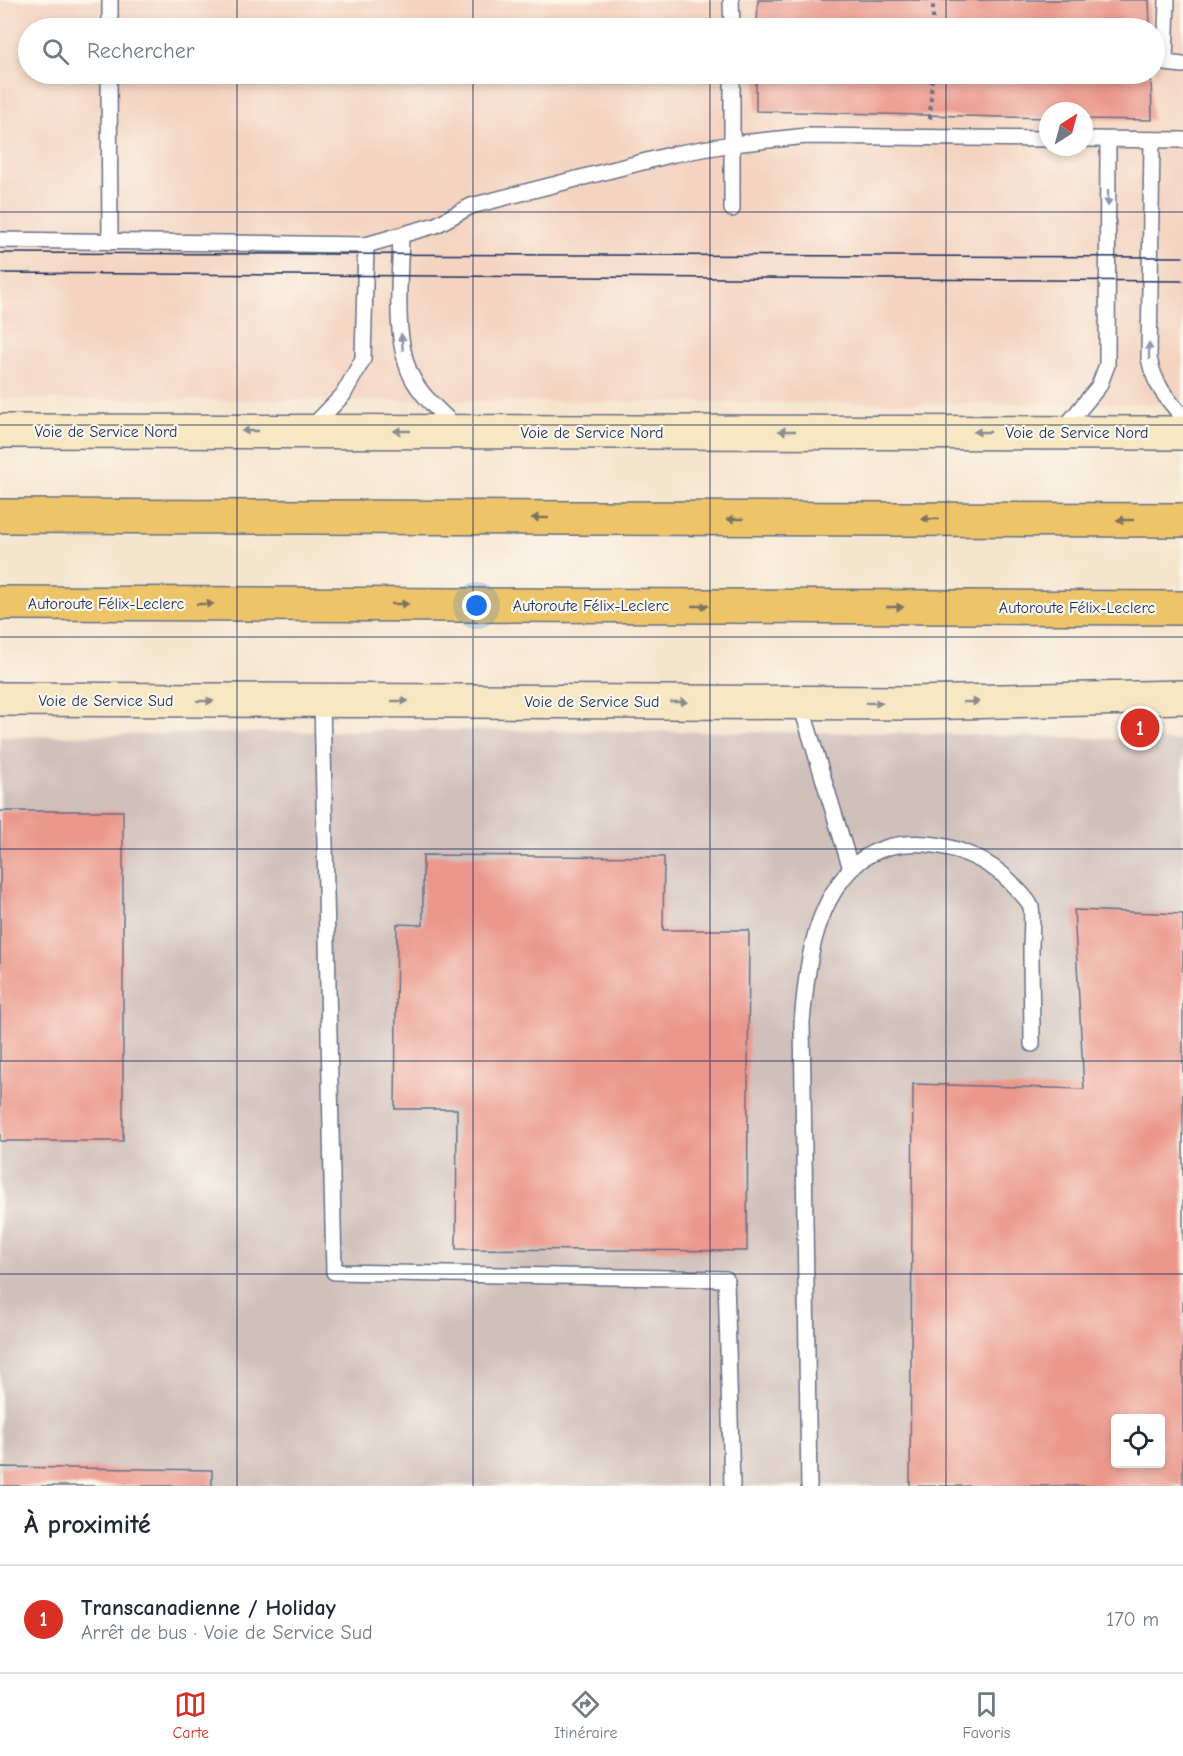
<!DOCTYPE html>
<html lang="fr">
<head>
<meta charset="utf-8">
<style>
  body { margin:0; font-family:"Comic Neue",sans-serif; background:#f6f6f7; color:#1f2937 }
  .controls { position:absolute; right:18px; bottom:18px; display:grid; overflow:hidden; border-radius:6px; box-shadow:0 3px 9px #0003 }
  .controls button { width:54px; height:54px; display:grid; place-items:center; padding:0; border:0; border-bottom:2px solid #e0e1e3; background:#fff; color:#1f2937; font:30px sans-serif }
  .compass { position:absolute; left:1039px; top:102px; width:54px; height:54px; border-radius:50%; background:#fff; box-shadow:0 3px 9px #0003; rotate:36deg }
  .you { position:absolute; left:477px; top:606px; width:21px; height:21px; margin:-15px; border:4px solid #fff; border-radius:50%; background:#1a73e8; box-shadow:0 0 0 9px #1a73e833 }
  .badge { display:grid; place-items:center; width:39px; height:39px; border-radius:50%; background:#d93025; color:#fff; font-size:20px; font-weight:700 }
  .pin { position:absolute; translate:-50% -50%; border:3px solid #fff; box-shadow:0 2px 6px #0006 }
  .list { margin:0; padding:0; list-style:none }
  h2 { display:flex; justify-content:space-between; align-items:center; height:78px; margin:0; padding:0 24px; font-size:26px }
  h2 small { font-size:20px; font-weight:400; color:#747a83 }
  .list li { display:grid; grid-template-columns:39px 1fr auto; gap:18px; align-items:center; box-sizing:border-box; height:108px; padding:0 24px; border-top:2px solid #e0e1e3 }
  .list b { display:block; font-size:22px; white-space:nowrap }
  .list p { margin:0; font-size:20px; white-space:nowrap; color:#747a83 }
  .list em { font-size:20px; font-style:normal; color:#747a83 }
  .icon { flex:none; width:33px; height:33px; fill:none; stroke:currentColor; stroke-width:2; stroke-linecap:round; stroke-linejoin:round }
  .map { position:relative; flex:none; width:1183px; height:1486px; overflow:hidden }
  .search { position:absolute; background:#fff; box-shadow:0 3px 9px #0003; left:18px; right:18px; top:18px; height:66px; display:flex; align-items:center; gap:15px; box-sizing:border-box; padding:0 21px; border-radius:33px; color:#747a83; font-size:22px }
  .sheet { height:186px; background:#fff }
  nav { display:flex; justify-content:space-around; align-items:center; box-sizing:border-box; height:84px; border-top:2px solid #e0e1e3; background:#fff; font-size:16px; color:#747a83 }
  nav a { display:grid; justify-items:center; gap:3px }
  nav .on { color:#d93025 }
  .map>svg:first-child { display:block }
  .built { fill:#f4d3c0; fill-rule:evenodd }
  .industrial { fill:#d0c0bc; fill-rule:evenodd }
  .building { fill:#eb978b; fill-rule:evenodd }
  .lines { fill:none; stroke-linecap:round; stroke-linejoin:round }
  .service-casing { stroke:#686f85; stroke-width:18 }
  .secondary-casing { stroke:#686f85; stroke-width:36 }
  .motorway-casing { stroke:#686f85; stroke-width:36 }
  .path { stroke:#686f85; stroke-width:4; stroke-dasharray:4.5 4.5; stroke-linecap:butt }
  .service { stroke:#fff; stroke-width:15 }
  .secondary { stroke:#f8e7c3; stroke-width:33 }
  .motorway { stroke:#eec469; stroke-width:33 }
  .tram { stroke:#1b2f5e; stroke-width:1.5 }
  .oneway { fill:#8d97ae }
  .oneway2 { fill:#8a8b90 }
  .oneway3 { fill:#7a7263 }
  .grid { fill:none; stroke:#1b2f5e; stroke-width:1.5; stroke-opacity:0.55 }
  .labels { text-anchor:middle; stroke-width:4.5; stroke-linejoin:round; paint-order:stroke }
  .street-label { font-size:16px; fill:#1b2f5e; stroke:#fbf7ec }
</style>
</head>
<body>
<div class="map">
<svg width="1183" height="1486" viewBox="0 0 1183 1486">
  <rect width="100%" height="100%" fill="#fbf7ec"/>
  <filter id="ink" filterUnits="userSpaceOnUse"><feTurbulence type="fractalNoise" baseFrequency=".0167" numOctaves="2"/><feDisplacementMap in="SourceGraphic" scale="12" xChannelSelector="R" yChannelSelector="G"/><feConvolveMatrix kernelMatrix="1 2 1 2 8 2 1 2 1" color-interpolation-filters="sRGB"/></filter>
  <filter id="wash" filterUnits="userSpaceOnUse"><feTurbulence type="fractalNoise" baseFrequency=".008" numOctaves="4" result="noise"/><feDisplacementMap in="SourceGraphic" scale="24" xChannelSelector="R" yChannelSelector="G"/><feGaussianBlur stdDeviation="1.35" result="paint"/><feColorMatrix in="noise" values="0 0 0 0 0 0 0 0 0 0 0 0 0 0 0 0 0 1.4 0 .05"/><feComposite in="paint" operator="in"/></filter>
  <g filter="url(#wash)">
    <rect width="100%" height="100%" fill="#f6e5cd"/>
    <!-- built -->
    <path class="built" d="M0 0H1183V400L1151 404 0 399ZM28 28H1154V74H28ZM1048 111H1084V147H1048Z"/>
    <!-- industrial -->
    <path class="industrial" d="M401 730 911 733 1183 741V1486H0V737ZM1116 1418H1160V1464H1116Z"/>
    <g id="blocks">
      <!-- building -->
      <g class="building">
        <polygon points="758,0 1149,0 1150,28 757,28"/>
        <polygon points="756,74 1151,74 1152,120 1084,119 1084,111 1048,111 1048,118 756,111"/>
        <rect x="0" y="811" width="123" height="330"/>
        <polygon points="423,855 664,857 663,930 749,930 747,1251 456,1249 457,1109 395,1109 397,924 423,925"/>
        <path d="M1074 910 1183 914V1486H910L913 1084 1084 1089ZM1116 1418H1160V1464H1116Z"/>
        <polygon points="0,1467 212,1470 212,1486 0,1486"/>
      </g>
    </g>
  </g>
  <g filter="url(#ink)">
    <use href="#blocks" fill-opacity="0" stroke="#686f85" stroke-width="1.5"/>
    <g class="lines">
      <defs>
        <g id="service">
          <polyline points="731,0 732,28"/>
          <polyline points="1167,0 1165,63 1183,65"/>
          <polyline points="110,28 110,0"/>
          <polyline points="109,74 110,242"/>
          <polyline points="732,74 732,209"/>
          <polyline points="1084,139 1183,140"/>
          <path d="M1152 140 1149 358C1154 384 1166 398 1183 417"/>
          <path d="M401 235C400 278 392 343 414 381 425 400 443 414 458 429"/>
          <polyline points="0,240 366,245 436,225 471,206 674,154 732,144 807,136 1048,139"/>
          <polyline points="311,428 343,395 363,359 366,245"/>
          <polyline points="1062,431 1099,386 1107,365 1108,140"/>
          <polyline points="322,701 334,1272 726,1279 732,1486"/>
          <polyline points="800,702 851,869"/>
          <path d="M809 1486 802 1022C807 969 812 910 851 869 895 823 981 845 1017 889 1022 894 1029 901 1031 907 1033 919 1031 935 1031 948 1031 980 1032 1012 1032 1044"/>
        </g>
        <g id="secondary">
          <polyline points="0,431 1183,433"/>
          <polyline points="0,699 912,703 1183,697"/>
        </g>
        <g id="motorway">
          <polyline points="0,516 1183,520"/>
          <polyline points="0,603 1183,608"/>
        </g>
      </defs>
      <!-- service casing -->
      <use href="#service" class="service-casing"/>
      <!-- secondary casing -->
      <use href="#secondary" class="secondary-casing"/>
      <!-- motorway casing -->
      <use href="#motorway" class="motorway-casing"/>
      <!-- path -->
      <g class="path">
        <polyline points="933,28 933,0"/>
        <polyline points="930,119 932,74"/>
      </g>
      <!-- service -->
      <use href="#service" class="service"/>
      <!-- secondary -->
      <use href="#secondary" class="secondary"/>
      <!-- motorway -->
      <use href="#motorway" class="motorway"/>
      <!-- tram -->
      <g class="tram">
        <polyline points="0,253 1183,257"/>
        <polyline points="0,273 1183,281"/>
      </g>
    </g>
    <!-- one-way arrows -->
    <defs><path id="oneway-solid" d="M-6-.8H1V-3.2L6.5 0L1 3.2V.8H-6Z" transform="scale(1.5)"/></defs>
    <g class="oneway">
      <use href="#oneway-solid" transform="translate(1108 198) rotate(90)"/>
      <use href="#oneway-solid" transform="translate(402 342) rotate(-96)"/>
      <use href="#oneway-solid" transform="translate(1149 351) rotate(-91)"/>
    </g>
    <g class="oneway2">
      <use href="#oneway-solid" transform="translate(250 431) rotate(-180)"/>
      <use href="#oneway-solid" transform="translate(402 431) rotate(-180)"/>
      <use href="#oneway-solid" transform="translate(787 431) rotate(-180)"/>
      <use href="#oneway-solid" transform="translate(982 432) rotate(-180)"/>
      <use href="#oneway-solid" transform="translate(205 701) rotate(1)"/>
      <use href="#oneway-solid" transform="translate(400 701)"/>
      <use href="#oneway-solid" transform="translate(679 702)"/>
      <use href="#oneway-solid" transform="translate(971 702) rotate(-1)"/>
      <use href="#oneway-solid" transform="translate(874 703) rotate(1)"/>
    </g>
    <g class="oneway3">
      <use href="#oneway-solid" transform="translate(540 518) rotate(-180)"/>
      <use href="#oneway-solid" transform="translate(735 519) rotate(-180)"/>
      <use href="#oneway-solid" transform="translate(930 519) rotate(-180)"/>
      <use href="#oneway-solid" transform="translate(1125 520) rotate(-180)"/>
      <use href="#oneway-solid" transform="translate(205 604)"/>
      <use href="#oneway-solid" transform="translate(400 604)"/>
      <use href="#oneway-solid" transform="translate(700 606)"/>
      <use href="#oneway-solid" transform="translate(895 607)"/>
    </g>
  </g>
  <!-- grid -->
  <path class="grid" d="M237 0V28M473 0V28M710 0V28M946 0V28M237 74V1486M473 74V1486M710 74V1486M946 74V1486M0 212H1183M0 425H1183M0 637H1183M0 849H1183M0 1061H1183M0 1274H1183"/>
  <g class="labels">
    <!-- street labels -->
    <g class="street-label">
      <text x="106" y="437">Voie de Service Nord</text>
      <text x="592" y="438">Voie de Service Nord</text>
      <text x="1077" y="438">Voie de Service Nord</text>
      <text x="106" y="609">Autoroute Félix-Leclerc</text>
      <text x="591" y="611">Autoroute Félix-Leclerc</text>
      <text x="1077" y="613">Autoroute Félix-Leclerc</text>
      <text x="106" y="706">Voie de Service Sud</text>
      <text x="592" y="707">Voie de Service Sud</text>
    </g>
  </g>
</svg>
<div class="controls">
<button><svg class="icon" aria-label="locate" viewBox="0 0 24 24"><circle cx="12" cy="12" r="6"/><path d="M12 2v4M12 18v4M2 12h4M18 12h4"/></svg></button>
</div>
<svg class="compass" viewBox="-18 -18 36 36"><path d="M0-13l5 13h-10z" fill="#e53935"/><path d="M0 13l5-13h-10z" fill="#747a83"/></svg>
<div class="you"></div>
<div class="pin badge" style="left:1140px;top:728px">1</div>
<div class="search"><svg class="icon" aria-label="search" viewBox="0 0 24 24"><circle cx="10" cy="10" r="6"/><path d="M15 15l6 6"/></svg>Rechercher</div>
</div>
<section class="sheet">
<h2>À proximité<small></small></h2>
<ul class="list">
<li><span class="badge">1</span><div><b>Transcanadienne / Holiday</b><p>Arrêt de bus · Voie de Service Sud</p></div><em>170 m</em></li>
</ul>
</section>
<nav>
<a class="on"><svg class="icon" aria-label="map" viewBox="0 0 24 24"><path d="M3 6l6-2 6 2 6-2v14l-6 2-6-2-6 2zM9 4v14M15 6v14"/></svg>Carte</a>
<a><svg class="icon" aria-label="directions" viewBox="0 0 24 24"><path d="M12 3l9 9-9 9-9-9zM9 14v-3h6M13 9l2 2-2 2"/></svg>Itinéraire</a>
<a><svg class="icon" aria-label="saved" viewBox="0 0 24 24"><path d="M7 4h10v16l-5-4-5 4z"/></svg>Favoris</a>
</nav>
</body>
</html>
